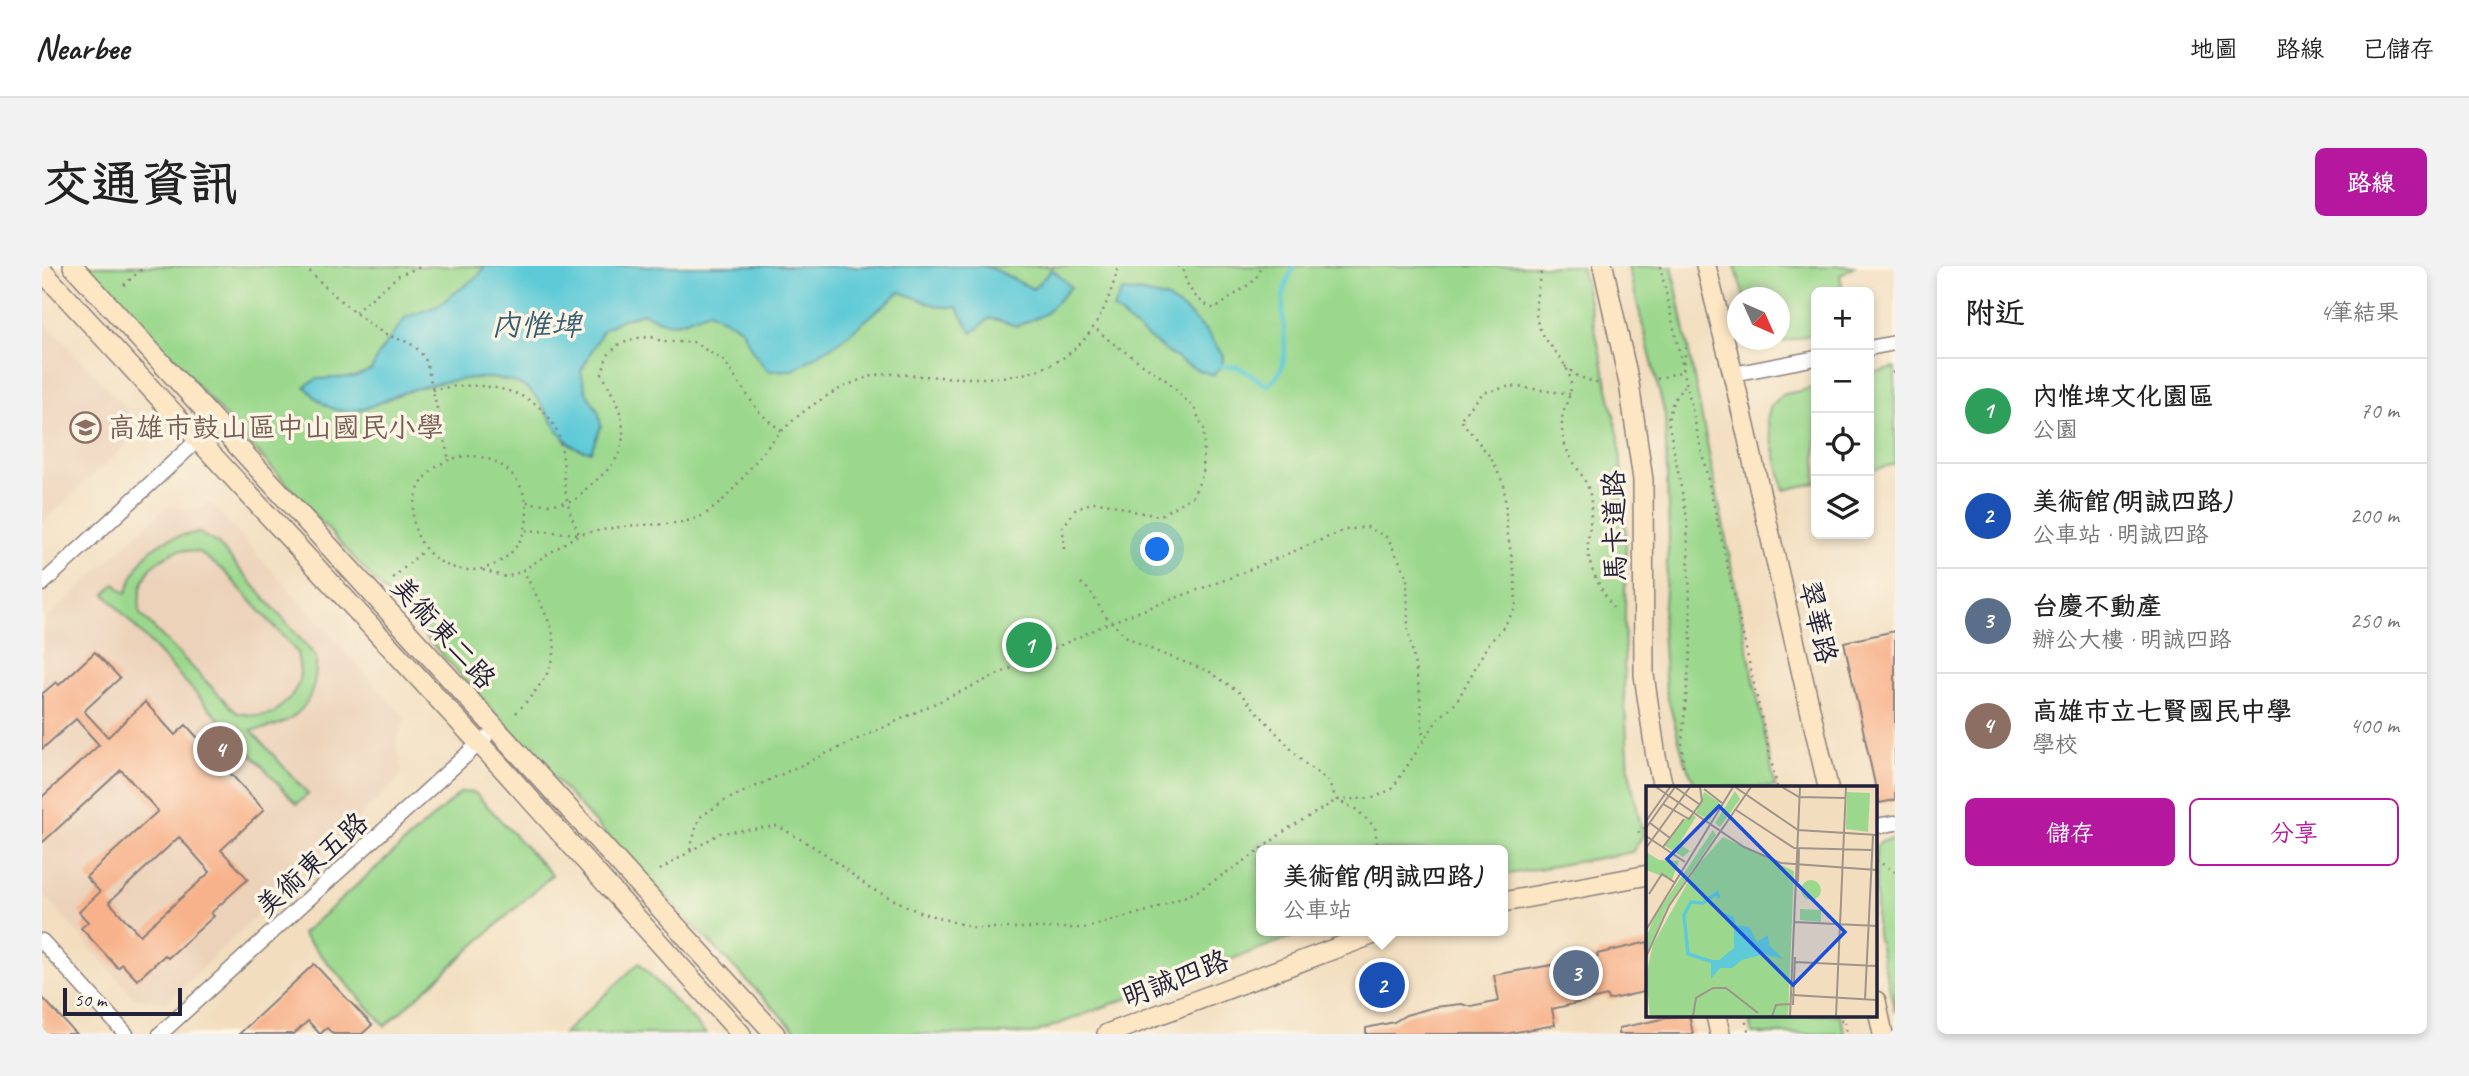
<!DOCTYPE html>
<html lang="zh-TW">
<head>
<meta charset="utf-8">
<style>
  body { margin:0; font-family:Caveat,"LXGW WenKai TC",sans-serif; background:#f2f2f2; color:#222 }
  .controls { position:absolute; right:21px; top:21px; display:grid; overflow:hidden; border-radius:10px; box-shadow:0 4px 10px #0003 }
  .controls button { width:63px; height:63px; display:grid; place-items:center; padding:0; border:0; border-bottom:2px solid #e0e0e0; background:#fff; color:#222; font:35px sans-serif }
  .compass { position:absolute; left:1685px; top:21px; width:63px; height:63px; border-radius:50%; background:#fff; box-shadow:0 4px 10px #0003; rotate:135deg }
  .scale { position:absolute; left:21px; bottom:18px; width:119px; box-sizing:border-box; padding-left:7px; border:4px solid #22223b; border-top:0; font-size:19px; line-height:24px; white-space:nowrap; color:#22223b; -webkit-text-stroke:5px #fcf5e5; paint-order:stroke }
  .you { position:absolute; left:1116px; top:284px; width:24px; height:24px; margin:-18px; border:5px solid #fff; border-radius:50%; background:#1a73e8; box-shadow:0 0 0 10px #1a73e833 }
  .badge { display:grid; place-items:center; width:46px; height:46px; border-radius:50%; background:#b5179e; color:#fff; font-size:23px; font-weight:700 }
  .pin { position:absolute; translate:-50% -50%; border:4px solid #fff; box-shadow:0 2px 7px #0006 }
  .popup { position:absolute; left:1214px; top:579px; width:252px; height:91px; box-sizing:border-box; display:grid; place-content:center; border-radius:10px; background:#fff; filter:drop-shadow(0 2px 5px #0005); font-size:23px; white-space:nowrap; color:#767676 }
  .popup b { font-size:26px; color:#222 }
  .popup::after { content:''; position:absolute; left:50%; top:100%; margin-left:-14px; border:14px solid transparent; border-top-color:#fff }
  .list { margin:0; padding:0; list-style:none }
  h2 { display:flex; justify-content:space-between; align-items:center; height:91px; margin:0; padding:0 28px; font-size:30px }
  h2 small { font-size:23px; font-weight:400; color:#767676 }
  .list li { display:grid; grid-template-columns:46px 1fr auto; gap:21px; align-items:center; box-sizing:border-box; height:105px; padding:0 28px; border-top:2px solid #e0e0e0 }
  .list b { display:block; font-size:26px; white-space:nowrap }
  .list p { margin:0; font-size:23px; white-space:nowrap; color:#767676 }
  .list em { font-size:23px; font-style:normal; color:#767676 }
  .actions { display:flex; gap:14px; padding:21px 28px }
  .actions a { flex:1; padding:16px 0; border:2px solid #b5179e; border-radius:10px; text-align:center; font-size:24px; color:#b5179e }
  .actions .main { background:#b5179e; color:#fff }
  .icon { flex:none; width:38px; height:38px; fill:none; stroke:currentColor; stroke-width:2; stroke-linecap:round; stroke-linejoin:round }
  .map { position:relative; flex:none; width:1853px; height:768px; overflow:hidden; border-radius:10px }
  header { display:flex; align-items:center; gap:42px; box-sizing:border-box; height:98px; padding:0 35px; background:#fff; border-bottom:2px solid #e0e0e0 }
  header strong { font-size:33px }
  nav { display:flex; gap:38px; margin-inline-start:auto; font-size:24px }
  .intro { display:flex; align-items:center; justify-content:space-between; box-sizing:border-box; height:168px; padding:0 42px }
  h1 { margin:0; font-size:49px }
  .button { padding:18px 32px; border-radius:10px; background:#b5179e; color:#fff; font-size:24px; font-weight:700 }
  main { display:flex; gap:42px; padding:0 42px }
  aside { flex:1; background:#fff; border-radius:10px; box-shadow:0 4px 10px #0003 }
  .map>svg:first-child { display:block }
  .built { fill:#ecd2b9 }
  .green { fill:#9bd88d; stroke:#5e7d64; stroke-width:2; fill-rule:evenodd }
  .water { fill:#5ecad7; stroke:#407689; stroke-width:2 }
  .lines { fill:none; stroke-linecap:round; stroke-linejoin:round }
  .stream { stroke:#5ecad7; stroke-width:4.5 }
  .building { fill:#f7b28b; fill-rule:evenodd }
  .street-casing { stroke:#8a807d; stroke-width:17 }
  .secondary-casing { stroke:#8a807d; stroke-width:22 }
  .path { stroke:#8a807d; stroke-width:2.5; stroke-dasharray:2 5; stroke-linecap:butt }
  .street { stroke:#fff; stroke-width:14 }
  .secondary { stroke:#fce6c4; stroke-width:19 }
  .labels { text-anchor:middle; stroke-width:7; stroke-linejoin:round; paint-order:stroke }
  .education-label { font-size:28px; fill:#785e54; stroke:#fcf5e5; text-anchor:start }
  .street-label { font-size:28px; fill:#22223b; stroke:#fcf5e5 }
  .water-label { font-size:30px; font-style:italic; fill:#375d72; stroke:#fcf5e5 }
  .inset-river { fill:none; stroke:#5ecad7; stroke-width:3.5 }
  .inset-road { fill:none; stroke:#9f938a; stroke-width:2 }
  .view { fill:#1d4ed8; fill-opacity:0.15; stroke:#1d4ed8; stroke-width:3.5 }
  .inset-edge { fill:none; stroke:#22223b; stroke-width:3.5 }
</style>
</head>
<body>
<header>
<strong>Nearbee</strong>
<nav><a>地圖</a><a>路線</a><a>已儲存</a></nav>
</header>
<div class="intro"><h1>交通資訊</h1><a class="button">路線</a></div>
<main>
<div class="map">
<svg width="1853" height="768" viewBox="0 0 1853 768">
  <rect width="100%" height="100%" fill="#fcf5e5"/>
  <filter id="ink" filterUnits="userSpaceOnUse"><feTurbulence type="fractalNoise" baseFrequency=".0143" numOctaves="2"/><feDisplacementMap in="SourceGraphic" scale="14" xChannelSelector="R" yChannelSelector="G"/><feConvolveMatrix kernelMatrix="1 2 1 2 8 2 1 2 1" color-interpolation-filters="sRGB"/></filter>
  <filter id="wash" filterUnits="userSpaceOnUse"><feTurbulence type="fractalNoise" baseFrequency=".00686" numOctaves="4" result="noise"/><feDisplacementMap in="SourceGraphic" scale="28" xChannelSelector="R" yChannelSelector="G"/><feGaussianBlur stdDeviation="1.57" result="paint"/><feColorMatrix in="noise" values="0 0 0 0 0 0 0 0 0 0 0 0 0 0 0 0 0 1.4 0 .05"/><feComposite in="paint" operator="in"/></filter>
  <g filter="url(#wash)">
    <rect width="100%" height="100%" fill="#f2debf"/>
    <!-- built -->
    <g class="built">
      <polygon points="0,53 86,144 86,177 0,257"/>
      <polygon points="170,238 363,452 354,476 360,504 355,515 125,736 93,732 0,627 0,357 124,241 135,240 142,244"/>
    </g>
    <!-- green -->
    <g class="green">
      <polygon points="46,0 1539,0 1577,172 1584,266 1582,423 1587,505 1601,569 1590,586 1461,609 1461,584 1219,584 1219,665 1265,665 990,768 757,768 576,582"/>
      <polygon points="1586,0 1630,0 1733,521 1655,521 1643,497 1624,425 1620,363 1627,272 1623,149"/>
      <polygon points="1693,0 1812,0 1798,9 1801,26 1774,26 1774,67 1742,76 1738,72 1738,32 1702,31"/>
      <polygon points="1853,102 1853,198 1827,205 1827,108"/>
      <polygon points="1774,121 1774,217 1742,224 1725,153 1729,140 1740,129"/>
      <path d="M157 267 176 278 274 391C276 436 254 461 209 464L266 528 255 538 63 328 73 318 84 328C98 288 113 270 157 267ZM139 284 157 286 183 306 255 386 258 405 257 417 248 432 232 447 216 450 195 447 98 348C94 316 108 293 139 284Z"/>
      <polygon points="419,526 433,527 510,609 343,760 260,668"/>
      <polygon points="1853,573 1853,746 1834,664 1834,581 1838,576"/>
      <polygon points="597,697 664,768 521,768"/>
      <polygon points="1706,749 1798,749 1803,768 1710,768"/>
    </g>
    <!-- water -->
    <g class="water">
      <path d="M442 0H941L954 4 991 23 1010 3 1029 21 1003 48 975 60 948 52 930 67 915 41H898L858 26 797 76 751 104 726 105 711 86 699 62 667 45C636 57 632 63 601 47L579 54 561 64 539 105 544 126 556 145 559 160 549 185C516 185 509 142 487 124 474 114 457 112 442 112 415 112 388 118 363 126 343 133 324 146 302 145 285 144 273 132 263 120L275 113 312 111 329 104 338 86 364 51 395 40 437 9Z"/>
      <path d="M1080 25 1096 26 1124 32 1145 46 1165 66 1181 90 1180 100 1172 109C1138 102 1099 65 1071 43Z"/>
    </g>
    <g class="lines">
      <!-- stream -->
      <path class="stream" d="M1180 100 1196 101 1225 119C1256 101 1236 54 1242 26 1244 17 1249 8 1252 0"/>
    </g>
    <g id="blocks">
      <!-- building -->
      <g class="building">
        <polygon points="1853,365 1853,534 1837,537 1802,376"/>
        <path d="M53 386 78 412 42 445 66 471 103 436 133 469 144 459 222 544 179 584 206 613 169 647 172 650 126 692 123 689 95 714 80 698 76 702 39 662 46 656 37 646 58 626 44 611 116 545 79 504 0 577V531L57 479 34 453 0 483V428L14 416 17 419ZM137 571 168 606 98 669 67 636Z"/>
        <polygon points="1606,676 1606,725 1566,734 1565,730 1510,743 1513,759 1463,768 1324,768 1324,762 1352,756 1364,749 1393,741 1420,738 1430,741 1457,735 1452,709 1556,691 1555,688"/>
        <polygon points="272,698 330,759 320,768 291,768 285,762 278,768 266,755 252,768 197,768"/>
        <polygon points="0,731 34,768 0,768"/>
        <polygon points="1640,749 1647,749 1651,768 1577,768 1577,762"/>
      </g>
    </g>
  </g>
  <g filter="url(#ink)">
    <use href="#blocks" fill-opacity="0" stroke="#8a807d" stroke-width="2"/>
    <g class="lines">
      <defs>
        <g id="street">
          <polyline points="1827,82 1853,77"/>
          <polyline points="1691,108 1774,92"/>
          <polyline points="0,318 174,157"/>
          <polyline points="1834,560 1853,557"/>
          <polyline points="0,675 84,768"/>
          <polyline points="118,768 443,472"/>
        </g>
        <g id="secondary">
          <polyline points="31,0 733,768"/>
          <polyline points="1561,0 1587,117 1601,214 1602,409 1614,491 1621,521"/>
          <polyline points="1664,0 1691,108 1786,521"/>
          <polyline points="0,5 461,503 699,768"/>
          <polyline points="1461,636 1606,609"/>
          <polyline points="1834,735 1841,768"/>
          <polyline points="1674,749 1678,768"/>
          <polyline points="1065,768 1340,665"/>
        </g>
      </defs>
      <!-- street casing -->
      <use href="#street" class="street-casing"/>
      <!-- secondary casing -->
      <use href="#secondary" class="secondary-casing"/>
      <!-- path -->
      <g class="path">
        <path d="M263 0C284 23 309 45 335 63 357 78 369 69 384 95L407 194"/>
        <path d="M1136 0 1141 3C1144 22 1155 36 1173 43L1213 14 1220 0"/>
        <path d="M1500 0C1497 20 1489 44 1498 63 1507 83 1528 96 1529 119 1529 132 1520 143 1520 156 1519 186 1534 196 1545 219 1553 237 1547 260 1546 278 1545 302 1559 322 1571 342"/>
        <polyline points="1618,0 1735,521"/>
        <polyline points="82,19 103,0"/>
        <polyline points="313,46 357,9 381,0"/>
        <polyline points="1523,100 1535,110 1557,118"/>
        <polyline points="1850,106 1853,108"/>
        <polyline points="1615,113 1641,105 1644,80"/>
        <path d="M390 124C434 114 497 119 516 168 524 191 520 215 526 238 528 248 533 258 537 268 552 266 568 262 584 260 608 257 634 261 657 251 681 241 704 207 720 187 747 153 785 124 827 111 844 105 862 109 879 110 922 112 971 117 1010 98 1049 79 1067 40 1076 0"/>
        <circle cx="428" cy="247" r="57"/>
        <path d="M485 236C498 239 520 239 533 233 538 231 541 226 545 222 563 206 579 197 581 169 582 147 570 127 560 108L565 90 576 79 594 72 610 71 621 76H651L682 95 717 146 739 165"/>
        <polyline points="484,264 537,268"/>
        <polyline points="1022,283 1021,261 1033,244 1051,236 1064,237 1095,246 1117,250 1151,230 1161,208 1162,163 1152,142 1125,115 1069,76 1053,62"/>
        <polyline points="441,304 464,311 478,306 537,268"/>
        <polyline points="351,312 382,284"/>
        <polyline points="1039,317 1048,325 1063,350 1085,371 1113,385 1168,406 1197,426 1262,497 1285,514 1295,534 1315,544 1333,561 1336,584"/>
        <path d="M474 447C532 386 516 372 481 304"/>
        <polyline points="1641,500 1640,475 1649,378 1648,335 1645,252 1626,154 1631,135 1644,117"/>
        <polyline points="1596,567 1606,560"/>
        <polyline points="648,584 657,552 682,535 1069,356 1185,313 1303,264 1325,261 1346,272 1365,311 1366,361 1378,428 1381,474"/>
        <polyline points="1834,594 1853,606"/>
        <polyline points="618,604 678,567 736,560 785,589 828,622 877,646 932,662 1044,662 1109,644 1154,626 1207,592 1247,562 1295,534 1331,532 1350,523 1396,453 1414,437 1445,380 1463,359 1474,341 1473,312 1465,263 1462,219 1449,192 1418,153 1441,127 1469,120 1528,128"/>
        <polyline points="1702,749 1707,768"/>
        <polyline points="1793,749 1801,755"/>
        <polyline points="1802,749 1805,768"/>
      </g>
      <!-- street -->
      <use href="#street" class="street"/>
      <!-- secondary -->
      <use href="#secondary" class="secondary"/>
    </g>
  </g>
  <!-- icons -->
  <defs>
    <symbol id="school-ring" viewBox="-11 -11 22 22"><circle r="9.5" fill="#fcf5e5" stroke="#8d6e63" stroke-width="1.5"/><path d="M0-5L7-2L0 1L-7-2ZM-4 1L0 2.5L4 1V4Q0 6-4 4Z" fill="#8d6e63"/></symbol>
  </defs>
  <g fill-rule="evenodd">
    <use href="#school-ring" x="26" y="144" width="35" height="35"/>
  </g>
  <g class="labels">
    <!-- education labels -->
    <g class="education-label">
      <text x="66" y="171">高雄市鼓山區中山國民小學</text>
    </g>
    <!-- street labels -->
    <g class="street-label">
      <text transform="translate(1572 260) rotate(-91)" y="10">馬卡道路</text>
      <text transform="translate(1777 356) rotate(77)" y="10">翠華路</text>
      <text transform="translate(402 366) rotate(48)" y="10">美術東二路</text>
      <text transform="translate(269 598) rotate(-42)" y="10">美術東五路</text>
      <text transform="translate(1133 712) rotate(-21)" y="10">明誠四路</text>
    </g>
    <!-- water labels -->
    <g class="water-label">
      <text x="494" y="69">內惟埤</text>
    </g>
  </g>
  <!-- overview -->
  <g transform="translate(1604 520)">
    <rect width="231" height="231" fill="#f2debf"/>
    <path d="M89 5 94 13 74 41 69 37ZM58 6 73 16 64 34 50 27ZM201 6 224 7 222 46 200 43ZM47 29 50 31 33 58 44 65 37 71 19 60 37 34ZM67 44 70 49 21 121 0 169V151L9 130ZM77 51 148 85 142 230H4L0 190 7 158 51 80ZM0 66 13 74 33 75 26 94 0 84ZM155 104a10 10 0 1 1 20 0a10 10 0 1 1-20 0ZM154 123 175 124V136L154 134Z" fill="#9bd88d"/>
    <path d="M78 127 88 131 90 139 103 141 111 156 122 149 123 159 137 173 118 168 96 174 86 182H74L65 193V174H73L88 162V143Z" fill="#5ecad7"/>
    <path class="inset-river" d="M67 176 42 168 38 129 45 116 57 117 71 107 73 112"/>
    <path class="inset-road" d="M10 1 98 61 135 77 231 84M29 1 53 18M89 1 152 44 231 49M136 1 153 11 199 12M58 3 76 17M17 18 43 33 56 15 54 1M90 24 148 62 226 64M0 35 24 1M4 37 24 52M0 42 29 1M0 50 39 76M17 61 38 33M0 62 44 1M152 96 153 62M3 108 16 88 28 96M148 136 231 140M0 144 87 1M0 171 23 120 105 1M149 176 231 180M146 209 231 214M219 213 227 49M147 219 149 171M47 230 50 212 67 202H80L112 227M126 230 130 219 144 218M144 230 154 1M190 230 200 1"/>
    <path class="view" d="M73 20 199 146 147 199 21 73Z"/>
    <rect width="231" height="231" class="inset-edge"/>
  </g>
</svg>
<div class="controls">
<button>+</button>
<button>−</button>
<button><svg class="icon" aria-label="locate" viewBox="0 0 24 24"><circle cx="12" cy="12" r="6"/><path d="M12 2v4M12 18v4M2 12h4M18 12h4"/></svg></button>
<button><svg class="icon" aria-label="layers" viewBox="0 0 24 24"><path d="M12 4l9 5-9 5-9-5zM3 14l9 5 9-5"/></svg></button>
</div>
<svg class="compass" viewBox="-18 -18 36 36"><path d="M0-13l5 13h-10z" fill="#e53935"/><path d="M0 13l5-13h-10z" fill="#767676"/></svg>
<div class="scale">50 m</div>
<div class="you"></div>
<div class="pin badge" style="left:987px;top:379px;background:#2e9e5b">1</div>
<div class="pin badge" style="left:1340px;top:719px;background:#1a4fb4">2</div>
<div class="popup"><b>美術館(明誠四路)</b>公車站</div>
<div class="pin badge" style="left:1534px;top:707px;background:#5c6f8a">3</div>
<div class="pin badge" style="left:178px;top:483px;background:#8d6e63">4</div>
</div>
<aside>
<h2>附近<small>4筆結果</small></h2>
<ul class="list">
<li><span class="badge" style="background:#2e9e5b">1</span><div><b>內惟埤文化園區</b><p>公園</p></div><em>70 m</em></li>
<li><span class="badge" style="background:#1a4fb4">2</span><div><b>美術館(明誠四路)</b><p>公車站 · 明誠四路</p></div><em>200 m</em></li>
<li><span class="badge" style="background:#5c6f8a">3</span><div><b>台慶不動產</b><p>辦公大樓 · 明誠四路</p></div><em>250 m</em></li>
<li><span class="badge" style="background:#8d6e63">4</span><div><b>高雄市立七賢國民中學</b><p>學校</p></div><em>400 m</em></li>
</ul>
<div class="actions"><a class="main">儲存</a><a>分享</a></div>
</aside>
</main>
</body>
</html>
